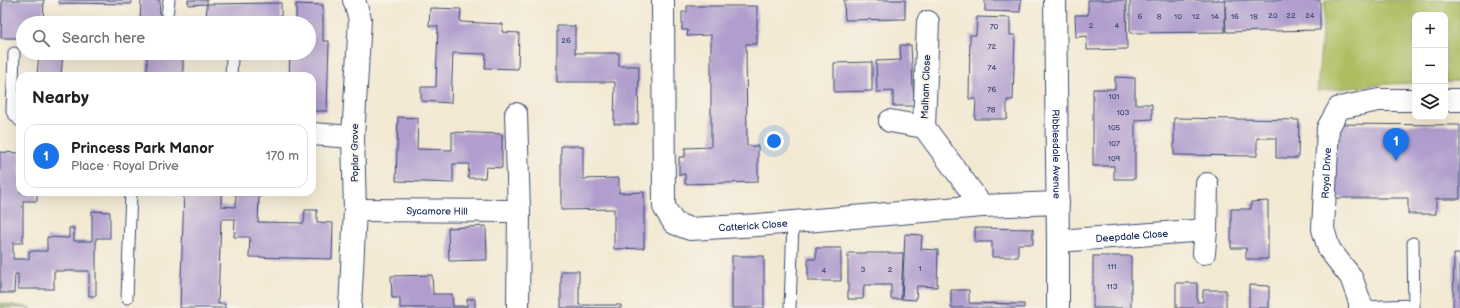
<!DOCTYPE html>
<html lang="en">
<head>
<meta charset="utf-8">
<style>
  body { margin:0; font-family:"Balsamiq Sans",sans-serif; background:#f2f2f2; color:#222 }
  .controls { position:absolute; right:12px; top:12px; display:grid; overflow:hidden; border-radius:8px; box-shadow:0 4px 16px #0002 }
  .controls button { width:36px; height:36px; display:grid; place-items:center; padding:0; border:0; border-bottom:1px solid #e0e0e0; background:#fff; color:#222; font:20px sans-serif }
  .you { position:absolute; left:774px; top:141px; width:14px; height:14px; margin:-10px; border:3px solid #fff; border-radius:50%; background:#1a73e8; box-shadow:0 0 0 6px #1a73e833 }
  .badge { display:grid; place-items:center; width:26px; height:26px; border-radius:50%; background:#1a73e8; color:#fff; font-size:13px; font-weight:700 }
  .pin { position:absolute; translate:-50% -33px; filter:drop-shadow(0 1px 2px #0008) }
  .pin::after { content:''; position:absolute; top:21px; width:14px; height:12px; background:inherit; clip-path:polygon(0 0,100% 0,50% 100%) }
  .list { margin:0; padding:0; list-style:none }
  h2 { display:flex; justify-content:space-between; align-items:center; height:52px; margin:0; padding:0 16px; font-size:17px }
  h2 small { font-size:13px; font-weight:400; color:#767676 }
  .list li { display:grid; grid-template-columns:26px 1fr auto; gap:12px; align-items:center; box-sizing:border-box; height:64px; margin:0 8px 8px; padding:0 8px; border:1px solid #e0e0e0; border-radius:12px }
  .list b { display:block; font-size:15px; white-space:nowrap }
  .list p { margin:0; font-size:13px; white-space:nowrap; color:#767676 }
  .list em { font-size:13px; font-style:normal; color:#767676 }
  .icon { flex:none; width:22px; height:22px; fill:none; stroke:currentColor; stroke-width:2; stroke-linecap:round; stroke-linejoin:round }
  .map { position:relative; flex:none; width:1460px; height:308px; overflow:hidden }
  .search { position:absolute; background:#fff; box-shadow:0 4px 16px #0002; left:16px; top:16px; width:300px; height:44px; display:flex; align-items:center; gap:10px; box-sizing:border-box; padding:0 14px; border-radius:22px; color:#767676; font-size:15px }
  .panel { position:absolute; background:#fff; box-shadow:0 4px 16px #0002; left:16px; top:72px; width:300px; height:124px; border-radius:12px }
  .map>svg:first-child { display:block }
  .green { fill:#adbd60; stroke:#64765f }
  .forest { fill:#8aa456; stroke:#526a5a }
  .building { fill:#b19ece }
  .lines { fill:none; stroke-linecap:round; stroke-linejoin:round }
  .lane-casing { stroke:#3b4b70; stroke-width:13 }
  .street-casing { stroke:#3b4b70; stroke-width:24 }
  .lane { stroke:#fff; stroke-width:11 }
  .street { stroke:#fff; stroke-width:22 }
  .labels { text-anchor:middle; stroke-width:3.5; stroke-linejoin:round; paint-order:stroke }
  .number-label { font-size:8px; fill:#404b7a }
  .street-label { font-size:10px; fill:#1b2f5e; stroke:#f7f3e8 }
</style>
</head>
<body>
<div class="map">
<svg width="1460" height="308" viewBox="0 0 1460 308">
  <rect width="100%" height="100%" fill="#f7f3e8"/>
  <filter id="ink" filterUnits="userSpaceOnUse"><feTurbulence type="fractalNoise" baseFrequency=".025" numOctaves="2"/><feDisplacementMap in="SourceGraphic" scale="8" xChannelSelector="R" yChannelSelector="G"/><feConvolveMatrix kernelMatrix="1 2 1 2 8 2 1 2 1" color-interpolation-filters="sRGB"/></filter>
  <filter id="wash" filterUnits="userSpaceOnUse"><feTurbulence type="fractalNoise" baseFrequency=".012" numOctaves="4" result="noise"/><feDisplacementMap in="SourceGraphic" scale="16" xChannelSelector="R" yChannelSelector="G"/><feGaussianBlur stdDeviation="0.9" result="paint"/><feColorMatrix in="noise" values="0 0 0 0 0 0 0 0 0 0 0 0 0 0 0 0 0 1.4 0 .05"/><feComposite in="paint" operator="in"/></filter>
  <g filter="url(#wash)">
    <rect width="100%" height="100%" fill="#f3e9d3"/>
    <!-- green -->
    <polygon class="green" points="1325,0 1460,0 1460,81 1445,82 1445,15 1415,15 1415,83 1389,84 1317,91"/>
    <!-- forest -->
    <polygon class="forest" points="0,303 32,308 0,308"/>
    <g id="blocks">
      <!-- building -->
      <g class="building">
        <polygon points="2,0 44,0 43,23 23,23 23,38 1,38"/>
        <polygon points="59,0 131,0 131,4 59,3"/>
        <polygon points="141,0 160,0 159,23 140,23"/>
        <polygon points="188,0 207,0 207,4 281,3 281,19 296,20 296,4 323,5 323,41 329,41 327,111 312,111 312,76 289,76 290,53 309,53 309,23 206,23 207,4 188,5"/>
        <polygon points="844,0 905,0 905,19 845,20"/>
        <polygon points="985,0 1021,0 1020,12 985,11"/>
        <polygon points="1088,0 1126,0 1127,49 1087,50 1087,36 1076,37 1075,15 1088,15"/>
        <polygon points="1130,0 1225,0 1225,32 1130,33"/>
        <polygon points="1225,0 1320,0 1320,30 1226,32"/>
        <polygon points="687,6 757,6 757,44 746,44 747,146 758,146 758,182 685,184 685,174 679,175 679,157 685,157 685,148 711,147 711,35 687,36 688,30 682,30 682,12 687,12"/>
        <polygon points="430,8 461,9 460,22 503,24 502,32 519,33 518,69 485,68 486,54 453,53 451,103 421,101 421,87 436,87 438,26 429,26"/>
        <polygon points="977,17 1010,18 1010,35 1015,35 1013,100 1007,100 1007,119 975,119 976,99 969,99 970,35 976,35"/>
        <polygon points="557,26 575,26 575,53 619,53 619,66 639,66 638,124 614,124 615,82 557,82"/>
        <polygon points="900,45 911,45 914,106 893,106 893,91 877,92 876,61 901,60"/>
        <polygon points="39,53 63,53 61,76 37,76"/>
        <rect x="147" y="53" width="36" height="23"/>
        <polygon points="872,62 872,91 834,92 834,63"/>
        <polygon points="1115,77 1135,78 1135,104 1152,104 1152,119 1135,120 1135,179 1114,179 1114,166 1093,166 1093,89 1115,89"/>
        <polygon points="398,117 418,118 417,149 452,150 452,132 502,134 502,168 486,167 485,178 468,178 469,164 453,164 453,183 396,181"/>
        <polygon points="1174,118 1299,120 1298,158 1276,158 1276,138 1257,138 1257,156 1174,155"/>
        <polygon points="1331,124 1460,125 1460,199 1436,199 1436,214 1408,214 1408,198 1331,198"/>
        <polygon points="561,146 583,146 583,179 619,178 619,193 644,192 644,248 614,249 614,209 561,210"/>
        <polygon points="0,152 20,153 20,192 37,192 37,201 23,201 23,243 13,243 13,259 29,259 29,251 47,251 47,237 69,238 69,228 74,228 74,241 92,241 92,211 110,212 110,238 96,238 96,296 89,296 89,271 54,271 54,289 18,289 18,274 15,274 14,293 0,293"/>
        <polygon points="184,192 221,192 221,206 235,207 236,194 259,195 258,222 304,223 305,210 317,210 317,222 333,223 332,259 249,257 250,237 234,237 235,219 221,219 218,304 225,304 225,308 180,308"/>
        <polygon points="1268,201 1268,259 1246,259 1246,248 1231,248 1231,209 1251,209 1251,202"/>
        <polygon points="486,226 487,260 449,261 448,228"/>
        <polygon points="975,228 1033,229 1033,244 1018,244 1018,257 992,257 992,242 975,242"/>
        <polygon points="905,234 922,235 921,249 938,250 937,287 917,286 916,300 902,299"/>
        <polygon points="816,248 841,248 841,281 808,281 808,259 816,259"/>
        <polygon points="848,253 903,253 901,299 891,299 891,285 864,285 863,299 848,299"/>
        <polygon points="1454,254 1460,254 1460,308 1453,308"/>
        <rect x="732" y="256" width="32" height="52"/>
        <rect x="1093" y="256" width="38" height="52"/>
        <polygon points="561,271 579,271 579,305 621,305 621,308 561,308"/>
        <polygon points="432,275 433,294 452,294 453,306 467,306 467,299 475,299 475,308 400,308 400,298 392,298 391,276"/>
        <polygon points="1176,283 1197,283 1197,302 1203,302 1203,290 1226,290 1226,308 1176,308"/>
        <polygon points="1249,285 1269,286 1269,308 1249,308"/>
        <polygon points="951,290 969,290 969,303 1024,304 1024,308 951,308"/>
      </g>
    </g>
  </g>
  <g filter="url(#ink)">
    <use href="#blocks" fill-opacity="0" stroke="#3b4b70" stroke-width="1"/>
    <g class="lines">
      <defs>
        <g id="lane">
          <polyline points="166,23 169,0"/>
          <polyline points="14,53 12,112 20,121"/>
          <polyline points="231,76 232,57"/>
          <polyline points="1413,243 1414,308"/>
          <polyline points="127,298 131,192"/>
          <polyline points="1360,307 1413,305"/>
          <polyline points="790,308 793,221"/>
        </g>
        <g id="street">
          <path id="s1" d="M663 0 664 207 674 223 690 229 758 225 982 206 1058 203"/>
          <path id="s2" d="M1055 0 1058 241V308"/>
          <polyline points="928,22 924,127 982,206"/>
          <polyline points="1445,100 1460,100"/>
          <polyline points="516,114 519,211 518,308"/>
          <polyline points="890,121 924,127"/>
          <polyline points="312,134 353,137"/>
          <path id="s3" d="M355 210 519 211"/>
          <path id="s4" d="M1058 241 1206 230"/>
          <polyline points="1204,253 1206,230 1207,184"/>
          <polyline points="350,308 355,210 353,137 360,19 354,0"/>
          <path id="s5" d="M1360 308V302L1351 277 1329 249 1323 229 1328 128 1339 108 1379 100H1415"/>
        </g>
      </defs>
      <!-- lane casing -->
      <use href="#lane" class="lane-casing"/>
      <!-- street casing -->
      <use href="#street" class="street-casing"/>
      <!-- lane -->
      <use href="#lane" class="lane"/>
      <!-- street -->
      <use href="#street" class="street"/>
    </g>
  </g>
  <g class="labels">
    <!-- number labels -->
    <g class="number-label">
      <text x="1273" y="18">20</text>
      <text x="1291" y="18">22</text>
      <text x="1310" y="18">24</text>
      <text x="1140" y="19">6</text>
      <text x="1159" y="19">8</text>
      <text x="1178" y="19">10</text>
      <text x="1196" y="19">12</text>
      <text x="1215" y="19">14</text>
      <text x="1235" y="19">16</text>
      <text x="1254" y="19">18</text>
      <text x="1091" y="28">2</text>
      <text x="1117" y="28">4</text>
      <text x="994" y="29">70</text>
      <text x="566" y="43">26</text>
      <text x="992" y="49">72</text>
      <text x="992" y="70">74</text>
      <text x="992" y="92">76</text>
      <text x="1114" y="99">101</text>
      <text x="991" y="112">78</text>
      <text x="1123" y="115">103</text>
      <text x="1114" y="130">105</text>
      <text x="1114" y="146">107</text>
      <text x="1114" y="161">109</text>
      <text x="1112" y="269">111</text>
      <text x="920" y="271">1</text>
      <text x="863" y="272">3</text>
      <text x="890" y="272">2</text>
      <text x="824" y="273">4</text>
      <text x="1112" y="289">113</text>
    </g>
    <!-- street labels -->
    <g class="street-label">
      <text transform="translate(925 87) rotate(-88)" y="4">Malham Close</text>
      <text transform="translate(354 153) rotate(-90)" y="4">Poplar Grove</text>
      <text dy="4" stroke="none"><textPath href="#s2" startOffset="154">Ribblesdale Avenue</textPath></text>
      <text dy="4" stroke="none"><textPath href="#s5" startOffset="145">Royal Drive</textPath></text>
      <text dy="4" stroke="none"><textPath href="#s3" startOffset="82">Sycamore Hill</textPath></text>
      <text dy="4" stroke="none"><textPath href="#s1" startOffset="306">Catterick Close</textPath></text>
      <text dy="4" stroke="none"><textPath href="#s4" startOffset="74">Deepdale Close</textPath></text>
    </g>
  </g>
</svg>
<div class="controls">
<button>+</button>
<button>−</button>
<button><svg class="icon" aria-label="layers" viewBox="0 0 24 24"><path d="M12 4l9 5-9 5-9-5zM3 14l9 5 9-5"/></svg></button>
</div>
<div class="you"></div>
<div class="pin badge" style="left:1396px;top:161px">1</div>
<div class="search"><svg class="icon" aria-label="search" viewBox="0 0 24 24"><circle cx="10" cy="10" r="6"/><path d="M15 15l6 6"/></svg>Search here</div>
<section class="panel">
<h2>Nearby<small></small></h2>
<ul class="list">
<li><span class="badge">1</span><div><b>Princess Park Manor</b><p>Place · Royal Drive</p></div><em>170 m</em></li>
</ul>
</section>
</div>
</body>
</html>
